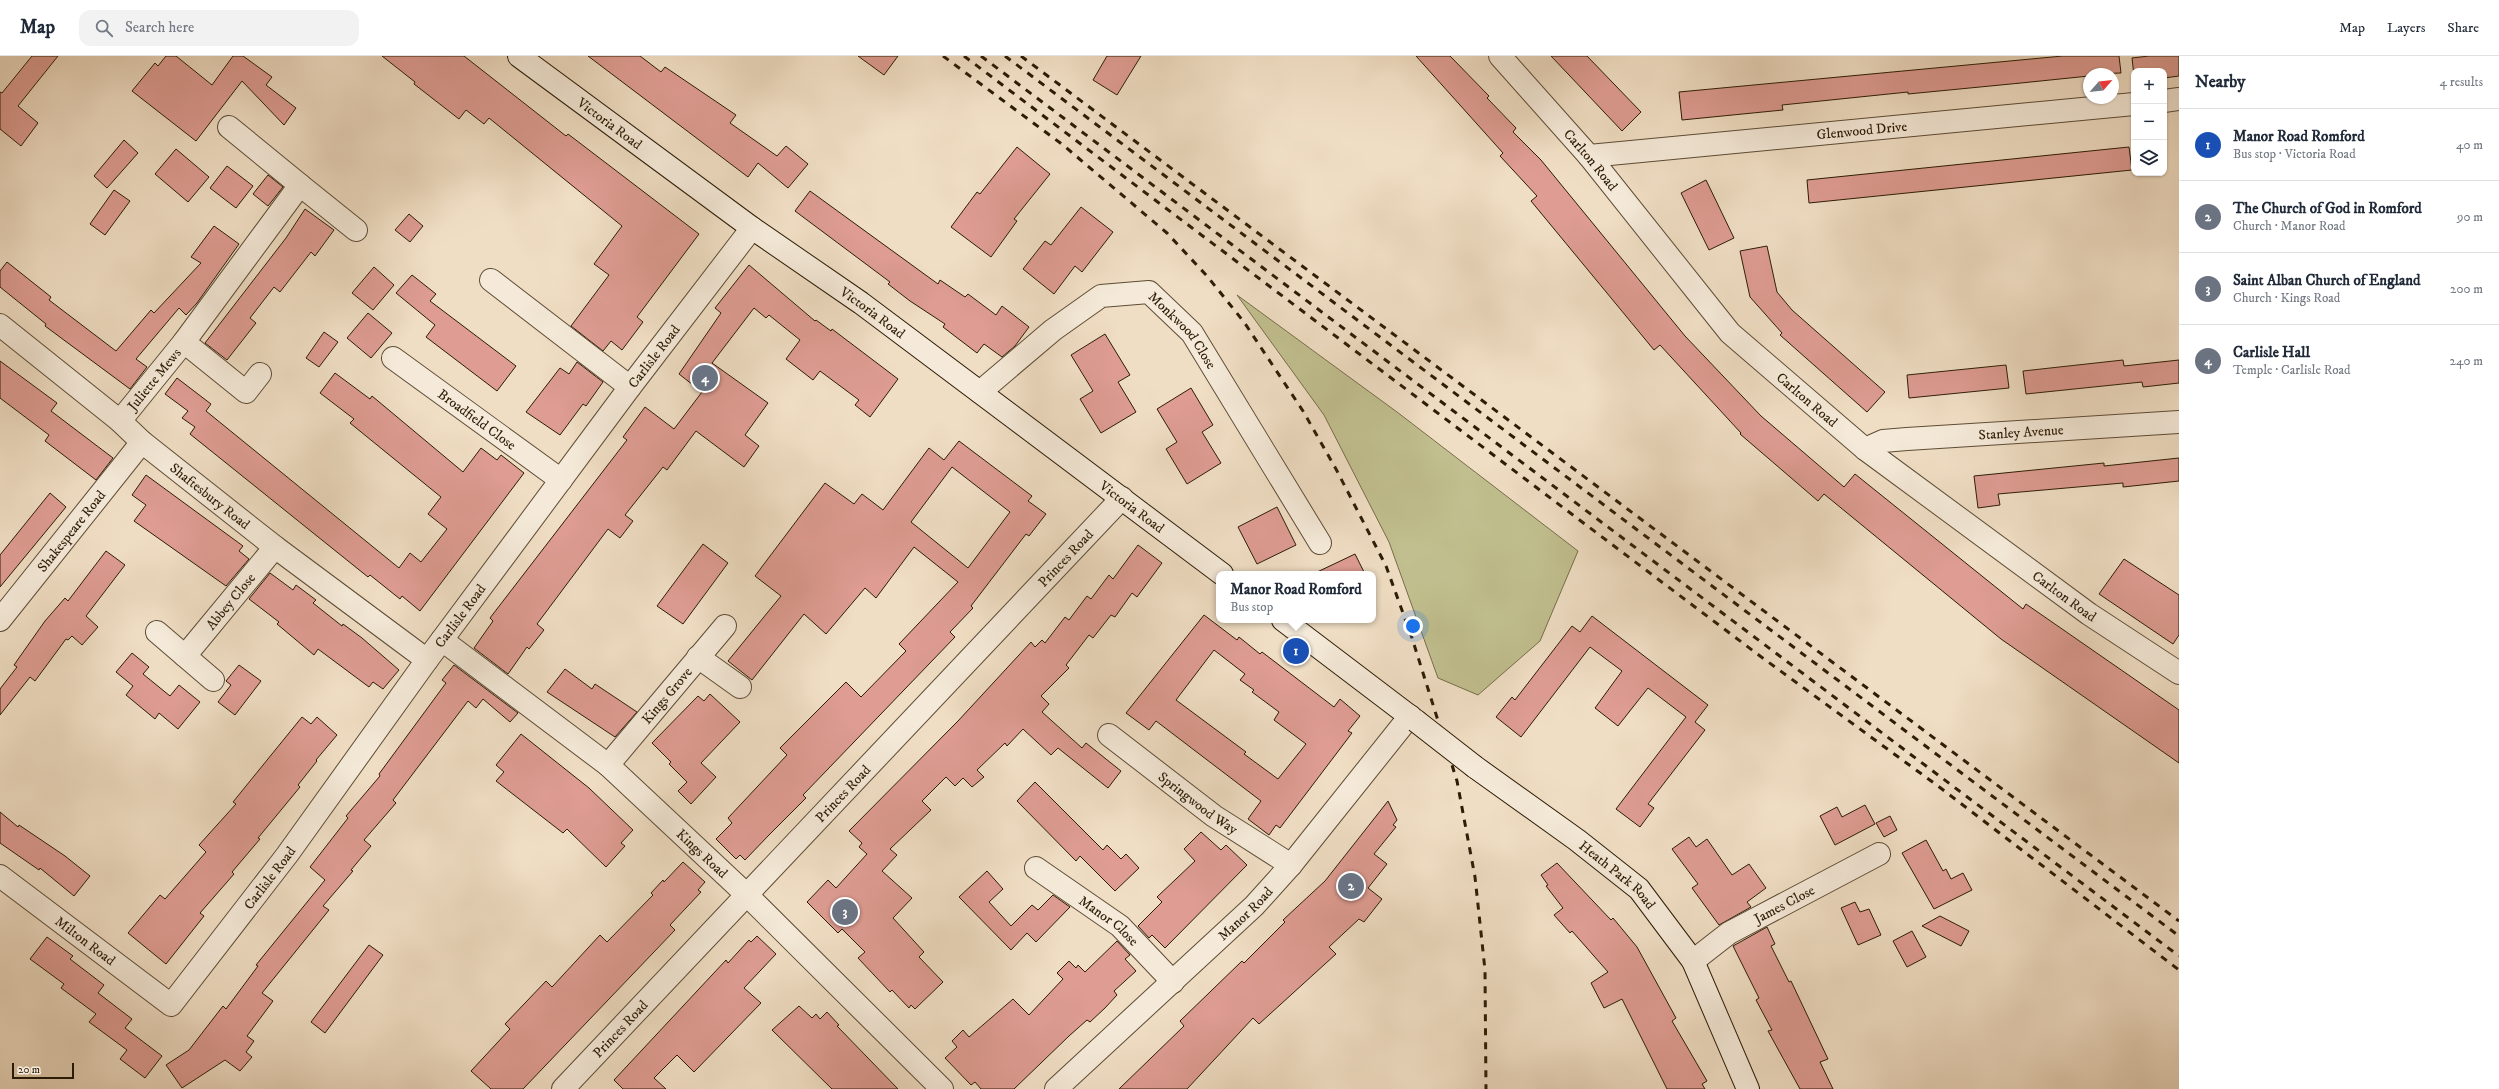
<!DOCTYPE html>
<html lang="en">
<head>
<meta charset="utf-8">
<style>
  body { margin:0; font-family:"IM FELL DW Pica",serif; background:#f2f2f3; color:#1f2937 }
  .controls { position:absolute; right:12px; top:12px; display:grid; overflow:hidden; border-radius:8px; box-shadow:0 1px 3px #0004 }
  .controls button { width:36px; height:36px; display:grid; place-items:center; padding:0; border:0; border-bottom:1px solid #e0e1e3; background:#fff; color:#1f2937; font:20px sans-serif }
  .compass { position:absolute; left:2083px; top:12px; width:36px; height:36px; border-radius:50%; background:#fff; box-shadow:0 1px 3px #0004; rotate:62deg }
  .scale { position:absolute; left:12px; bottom:10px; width:62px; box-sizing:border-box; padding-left:4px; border:2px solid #2c1c06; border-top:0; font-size:11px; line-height:14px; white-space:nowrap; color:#2c1c06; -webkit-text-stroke:3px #f5ead9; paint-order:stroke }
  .you { position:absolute; left:1413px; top:570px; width:14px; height:14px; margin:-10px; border:3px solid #fff; border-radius:50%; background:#1a73e8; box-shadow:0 0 0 6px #1a73e833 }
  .badge { display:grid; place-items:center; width:26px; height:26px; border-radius:50%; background:#b45309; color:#fff; font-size:13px; font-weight:700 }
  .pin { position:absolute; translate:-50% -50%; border:2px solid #fff; box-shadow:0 1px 4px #0006 }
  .popup { position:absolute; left:1216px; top:515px; width:160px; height:52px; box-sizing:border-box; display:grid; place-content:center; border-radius:8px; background:#fff; filter:drop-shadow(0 1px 3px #0005); font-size:13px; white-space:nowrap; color:#747a83 }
  .popup b { font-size:15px; color:#1f2937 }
  .popup::after { content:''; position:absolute; left:50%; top:100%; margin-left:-8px; border:8px solid transparent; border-top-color:#fff }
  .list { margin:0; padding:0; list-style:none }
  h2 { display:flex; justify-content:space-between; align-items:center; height:52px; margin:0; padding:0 16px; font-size:17px }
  h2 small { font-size:13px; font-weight:400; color:#747a83 }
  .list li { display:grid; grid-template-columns:26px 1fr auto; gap:12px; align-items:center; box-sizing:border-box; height:72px; padding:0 16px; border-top:1px solid #e0e1e3 }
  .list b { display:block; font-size:15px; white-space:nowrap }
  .list p { margin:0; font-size:13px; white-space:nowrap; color:#747a83 }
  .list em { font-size:13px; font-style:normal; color:#747a83 }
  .icon { flex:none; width:22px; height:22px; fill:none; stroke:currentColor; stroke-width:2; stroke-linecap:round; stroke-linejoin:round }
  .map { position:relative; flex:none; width:2179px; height:1033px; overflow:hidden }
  header { display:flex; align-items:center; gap:24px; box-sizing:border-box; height:56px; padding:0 20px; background:#fff; border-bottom:1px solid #e0e1e3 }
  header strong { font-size:19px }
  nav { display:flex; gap:22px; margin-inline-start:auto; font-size:14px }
  .search { width:280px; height:36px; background:#f2f2f3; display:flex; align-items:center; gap:10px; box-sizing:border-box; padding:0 14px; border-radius:12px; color:#747a83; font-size:15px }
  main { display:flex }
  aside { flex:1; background:#fff }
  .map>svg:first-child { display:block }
  .green { fill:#c1bf8f; stroke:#766e4a }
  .building { fill:#de9c92; stroke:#2c1c06; fill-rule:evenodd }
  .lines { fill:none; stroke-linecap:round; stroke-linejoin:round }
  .street-casing { stroke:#5d4c36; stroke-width:24 }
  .secondary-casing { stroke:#2c1c06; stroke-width:24 }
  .street { stroke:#f5ead9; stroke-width:22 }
  .secondary { stroke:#f5ead9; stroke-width:22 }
  .rail { stroke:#2c1c06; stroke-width:3; stroke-dasharray:7 7; stroke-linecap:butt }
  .secondary-bridge-casing { stroke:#2c1c06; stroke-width:24; stroke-linecap:butt }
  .secondary-bridge { stroke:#f5ead9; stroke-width:22 }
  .labels { text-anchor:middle; stroke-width:3.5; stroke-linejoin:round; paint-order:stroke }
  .street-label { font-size:14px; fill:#2c1c06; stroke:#f5ead9 }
</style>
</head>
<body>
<header>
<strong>Map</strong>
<div class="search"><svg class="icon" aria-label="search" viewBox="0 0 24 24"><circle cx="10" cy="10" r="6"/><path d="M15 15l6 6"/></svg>Search here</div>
<nav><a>Map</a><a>Layers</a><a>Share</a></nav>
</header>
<main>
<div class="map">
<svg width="2179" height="1033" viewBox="0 0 2179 1033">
  <rect width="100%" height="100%" fill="#f0dec4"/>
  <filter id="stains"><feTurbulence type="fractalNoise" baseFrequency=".005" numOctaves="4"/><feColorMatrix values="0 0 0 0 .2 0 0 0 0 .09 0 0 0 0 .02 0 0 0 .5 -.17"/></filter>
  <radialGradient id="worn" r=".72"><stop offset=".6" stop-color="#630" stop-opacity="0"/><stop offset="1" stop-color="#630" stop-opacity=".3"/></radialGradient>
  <!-- green -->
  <polygon class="green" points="1237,239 1397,356 1578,495 1540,585 1478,639 1438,622 1389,486 1324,359"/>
  <!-- building -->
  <g class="building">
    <polygon points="32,0 58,0 18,50 38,67 21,90 0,73 0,36 2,37"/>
    <polygon points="166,0 176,0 212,29 233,0 243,0 272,21 266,29 296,52 284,69 242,25 196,85 132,35 155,7 158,10"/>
    <polygon points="382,0 464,0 566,80 568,78 699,178 637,261 643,266 622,294 611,285 603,295 571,270 609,219 594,208 622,170 489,62 484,68 466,54 459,63 414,28 415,26"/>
    <polygon points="588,0 640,0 661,16 665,11 736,59 730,67 777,100 786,90 808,108 788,132 758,107 748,121"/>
    <polygon points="858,0 898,0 884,19"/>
    <polygon points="1107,0 1141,0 1117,39 1093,24"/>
    <polygon points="1416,0 1450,0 1489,40 1487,42 1516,72 1513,76 1541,104 1685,280 1761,360 1844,431 1855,418 2023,553 2026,548 2179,654 2179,707 2001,583 1824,438 1818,445 1740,378 1741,377 1660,289 1654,294 1531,145 1537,140 1500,100 1503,97"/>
    <polygon points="1551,0 1587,0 1641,56 1622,75"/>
    <polygon points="2063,0 2119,0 2121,17 2089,18 2089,20 2021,27 1908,38 1908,36 1782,49 1783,54 1682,64 1679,36"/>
    <polygon points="2149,0 2179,0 2179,20 2164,22 2164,15 2134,15 2134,20 2132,2"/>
    <polygon points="124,84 138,97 107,132 94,120"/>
    <polygon points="1017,91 1050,118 1014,163 1017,165 991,201 951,171 977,136 980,138"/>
    <polygon points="2129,91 2132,114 1809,147 1807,124"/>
    <polygon points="176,93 209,121 188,146 155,118"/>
    <polygon points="227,110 253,130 236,152 210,132"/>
    <polygon points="268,119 283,131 268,150 253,138"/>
    <polygon points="1706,124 1734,182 1709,194 1681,137"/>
    <polygon points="114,134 130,145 105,179 90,168"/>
    <polygon points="810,135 938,228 940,224 965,241 968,238 996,259 1002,250 1029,271 1015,290 1002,301 984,288 977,297 943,271 945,268 910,245 888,228 890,226 795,155"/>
    <polygon points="1081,151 1113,176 1082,216 1075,210 1054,238 1023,213 1045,185 1051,189"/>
    <polygon points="305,153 334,174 315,200 311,196 280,236 274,231 250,262 256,267 227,304 205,287 286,182"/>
    <polygon points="409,158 423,170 410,186 395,174"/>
    <polygon points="214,170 239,188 197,247 186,259 179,252 136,303 147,311 130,333 45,270 46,268 0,231 0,215 7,206 51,241 49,244 116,295 151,254 154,257 201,207 191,201"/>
    <polygon points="1767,190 1777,236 1792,254 1885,336 1867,356 1780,279 1782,277 1750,241 1740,195"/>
    <polygon points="749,209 815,265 816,264 831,275 832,273 898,323 870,361 855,349 859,344 820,315 813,324 786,303 800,284 769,259 766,262 754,252 712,307 768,347 745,379 759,390 744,411 696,375 667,414 663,411 625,459 633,465 620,482 608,473 537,568 544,574 529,593 527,591 508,618 474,592 493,565 490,562 627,384 623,381 645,351 674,373 702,336 679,318 721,257 715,252"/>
    <polygon points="374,211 394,229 373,254 352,237"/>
    <polygon points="412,219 436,238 430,245 516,310 497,335 426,281 435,269 396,237"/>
    <polygon points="368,257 392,277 371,302 347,282"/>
    <polygon points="324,276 338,286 319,311 306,302"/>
    <polygon points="1105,278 1130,319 1118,326 1136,356 1101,377 1080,343 1093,335 1071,299"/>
    <polygon points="2123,304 2124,310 2179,304 2179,327 2143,331 2142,326 2026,338 2023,315"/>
    <polygon points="0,305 57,347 51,355 113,402 96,424 45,385 49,379 0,342"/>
    <polygon points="577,306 603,326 586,350 583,348 560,379 526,356 560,312 569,318"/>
    <polygon points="2006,309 2009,332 1909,342 1907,319"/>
    <polygon points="335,317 370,343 372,340 463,416 481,392 497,404 501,399 524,417 420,555 402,540 400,543 370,519 368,521 190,378 195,371 182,362 188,355 165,338 177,322 211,348 206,355 399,512 410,497 421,506 447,473 428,458 441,441 350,367 354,363 320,337"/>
    <polygon points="1191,332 1213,369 1202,376 1221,407 1187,428 1166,393 1177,386 1157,353"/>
    <path d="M959 385 1032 440 1028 445 1046 458 1029 480 1026 478 971 550 973 552 950 576 955 581 803 739 806 742 769 779 745 804 740 799 736 803 716 783 732 767 728 762 787 699 780 692 846 626 861 641 906 595 899 588 958 526 914 491 876 542 865 532 826 578 804 558 752 624 728 605 781 540 755 520 825 427 854 448 862 438 883 454 929 392 944 404ZM952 411 1010 456 968 512 911 466Z"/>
    <polygon points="2179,402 2179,425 2123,431 2123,427 1998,438 2000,449 1978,452 1974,420 2104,407 2104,410"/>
    <polygon points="146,419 243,490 239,495 249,503 226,530 134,465 146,449 132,439"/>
    <polygon points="50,437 66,451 0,531 0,499"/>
    <polygon points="1277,451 1296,489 1257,508 1238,471"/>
    <polygon points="703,488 728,507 683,568 657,550"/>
    <polygon points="1138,489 1162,507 1137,541 1132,537 1115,561 1111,559 1093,582 1089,579 1066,609 1069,612 1041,640 1049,648 1042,656 1082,692 1086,687 1121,715 1108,732 1058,692 1051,699 1023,673 1007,690 1005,687 977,714 984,721 972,731 963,722 955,730 946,721 922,745 931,754 890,793 897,799 882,815 912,842 893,862 924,896 919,901 943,926 915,953 911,949 909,952 892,934 890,936 858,902 865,896 842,873 838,877 807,846 828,824 836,832 867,798 859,791 862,787 849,775 958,665 1031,586 1035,591 1042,584 1045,587 1065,561 1069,564 1087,540 1091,543 1109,519 1113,523"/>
    <polygon points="106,495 125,509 86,560 98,571 82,589 72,580 68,584 66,583 35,625 30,621 0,659 0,633 17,611 14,609 45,565 65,542 68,545"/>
    <polygon points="1355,498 1365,518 1313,518"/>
    <polygon points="2124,503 2179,539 2179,579 2173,588 2099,538"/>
    <polygon points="270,517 293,534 296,529 316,544 313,547 342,570 343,568 362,582 399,614 383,633 373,626 369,631 318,593 314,599 277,568 279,566 249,543"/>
    <path d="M1204 559 1237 584 1239 581 1260 598 1262 596 1334 651 1340 643 1360 660 1348 675 1352 677 1280 772 1276 769 1269 779 1248 763 1261 745 1156 665 1149 674 1126 657ZM1214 594 1245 618 1240 624 1254 634 1252 636 1279 656 1274 664 1306 688 1278 723 1244 698 1246 696 1176 644Z"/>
    <polygon points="1592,560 1708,649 1695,666 1705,674 1648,748 1654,752 1640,771 1616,753 1686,661 1648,632 1618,670 1595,652 1622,615 1590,591 1521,681 1496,661 1512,641 1515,644 1572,570 1580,576"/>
    <polygon points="132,597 149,611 143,618 170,640 179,629 200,646 178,673 159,657 155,663 126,639 133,630 116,616"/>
    <polygon points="239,609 261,625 235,659 218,646 231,629 226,625"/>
    <polygon points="454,609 518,657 510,666 483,643 476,652 468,645 393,744 396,747 364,784 371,790 351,814 353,815 323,850 329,854 262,937 273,945 247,980 254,985 246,996 252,1001 240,1015 225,1004 182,1032 166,1009 189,994 223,950 226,953 258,910 256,909 325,824 310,811 348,762 346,760 380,720 379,718 446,627 442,624"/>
    <polygon points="565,613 592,633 595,628 637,656 615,681 547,636"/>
    <polygon points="710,638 740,666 701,707 716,721 691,748 678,735 687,726 669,708 671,706 652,687 698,640 704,645"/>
    <polygon points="302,661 311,668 317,661 337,679 316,704 317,705 298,729 300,731 258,782 260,783 232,816 234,818 200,857 204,860 166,908 128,877 160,839 165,843 206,796 199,789 236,748 233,746"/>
    <polygon points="521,678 589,732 633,774 621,787 625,790 606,811 567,773 563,777 496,725 504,716 496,709"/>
    <polygon points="1035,726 1103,794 1107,789 1121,803 1126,798 1139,812 1115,835 1080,800 1076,805 1017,745"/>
    <polygon points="1388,745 1397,764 1393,769 1396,771 1374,798 1387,808 1368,832 1382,843 1364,866 1359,863 1329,891 1336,898 1259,968 1253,962 1187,1033 1119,1033 1184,970 1180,965 1242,905 1244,907 1285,866 1283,864 1325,825"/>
    <polygon points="1865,749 1875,768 1835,789 1820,760 1837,751 1842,761"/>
    <polygon points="0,756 18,771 19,769 65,800 90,820 74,840 40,812 39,814 0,787"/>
    <polygon points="1890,760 1897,774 1884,781 1876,767"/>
    <polygon points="1201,776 1221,794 1226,789 1247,809 1165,892 1152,879 1149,882 1138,870 1162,846 1157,841 1195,805 1184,793"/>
    <polygon points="1689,781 1696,791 1707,783 1732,819 1749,808 1766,832 1747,846 1751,851 1719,869 1692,832 1698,828 1672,793"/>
    <polygon points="1926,784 1943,815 1946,813 1951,823 1963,817 1972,834 1934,853 1902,797"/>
    <polygon points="683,806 705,826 698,834 701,836 670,869 675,874 523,1033 491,1033 471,1015 510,973 505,968 546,925 552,931 600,879 607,886 653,839 651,837 663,824 664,826"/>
    <polygon points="1557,807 1611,864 1613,862 1637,891 1676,962 1672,965 1707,1025 1702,1028 1705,1033 1667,1033 1622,943 1604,952 1591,927 1608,916 1572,875 1570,877 1554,859 1563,852 1546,830 1548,829 1541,819"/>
    <polygon points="987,815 1003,833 989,846 1011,870 1032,849 1038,854 1053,839 1070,851 1036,886 1027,877 1011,894 959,841"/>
    <polygon points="1855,846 1860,856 1869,853 1881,879 1858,889 1841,852"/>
    <polygon points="1940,860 1969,875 1961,890 1922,870"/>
    <polygon points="1767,871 1775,888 1771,890 1789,926 1791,925 1828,1003 1820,1006 1833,1033 1800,1033 1768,975 1772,974 1756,944 1759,942 1733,890"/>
    <polygon points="1912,875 1926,901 1907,911 1893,885"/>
    <polygon points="757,880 776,898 744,932 761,947 694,1016 677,999 654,1022 666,1033 623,1033 614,1024 726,904 728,907 749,884 751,886"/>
    <polygon points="47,881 73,900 70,903 104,929 98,937 132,963 125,972 162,1000 145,1022 120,1003 127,994 89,966 96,958 61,932 64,928 30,903"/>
    <polygon points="1117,885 1130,899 1125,903 1136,915 1114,935 1117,939 1105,952 1090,966 1087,964 1069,980 1014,1033 981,1033 975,1026 971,1029 945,1002 957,991 952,985 963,974 969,981 1013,943 1029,959 1063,923 1057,917 1069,905 1076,912 1078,909 1085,916"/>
    <polygon points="369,889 383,899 325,977 311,966"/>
    <polygon points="799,950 812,962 816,958 820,963 827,956 839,969 837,970 898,1033 832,1033 772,974"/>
  </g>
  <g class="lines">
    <defs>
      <g id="street">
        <path id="s1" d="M1500 0 1589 100 1730 277 1865 393 2089 558 2179 617"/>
        <polyline points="2164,45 2179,43"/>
        <path id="s2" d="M1589 100 2134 48"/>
        <polyline points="300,129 356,174"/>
        <polyline points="491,224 630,331"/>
        <path id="s3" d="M0 269 120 365 142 386 275 491 427 604"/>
        <polyline points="184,286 300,129 229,71"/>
        <path id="s4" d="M393 302 561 424"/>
        <path id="s5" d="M980 336 1053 274 1101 240 1149 236 1192 277 1320 487"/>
        <path id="s6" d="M120 365 184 286 246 336 260 318"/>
        <path id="s7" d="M1865 393 1883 385 1907 383 2179 366"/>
        <path id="s8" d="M0 564 142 386"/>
        <polyline points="157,576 185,600"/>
        <path id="s9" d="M442 584 608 709 748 840 942 1033"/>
        <polyline points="698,601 740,631"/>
        <path id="s10" d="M213 624 185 600 275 491"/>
        <path id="s11" d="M1109 679 1214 760 1291 809"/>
        <path id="s12" d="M608 709 725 570"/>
        <path id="s13" d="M1036 812 1120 870 1173 926"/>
        <path id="s14" d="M0 820 171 949 287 799 427 604 630 331 752 172"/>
        <path id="s15" d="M1693 905 1729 877 1879 798"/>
        <path id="s16" d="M563 1033 1122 442"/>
        <path id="s17" d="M1056 1033 1254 850 1291 809 1410 660"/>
      </g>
      <g id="secondary">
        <path id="s18" d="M519 0 752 172 861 247 1222 518"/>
        <polyline points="1283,564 1416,665"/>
        <path id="s19" d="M1475 711 1577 784 1639 833 1693 905 1748 1033"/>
      </g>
    </defs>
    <!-- street casing -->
    <use href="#street" class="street-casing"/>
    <!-- secondary casing -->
    <use href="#secondary" class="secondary-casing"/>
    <!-- street -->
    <use href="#street" class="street"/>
    <!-- secondary -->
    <use href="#secondary" class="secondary"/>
    <!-- rail -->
    <g class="rail">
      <polyline points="943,0 1063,89 1167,177 1207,220 1244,266 1303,355 1336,413 1386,510 1412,582 1457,725 1475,821 1485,914 1486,1033"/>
      <polyline points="964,0 1760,600 1938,730 2179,914"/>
      <polyline points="981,0 2179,900"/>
      <polyline points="1005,0 2179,880"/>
      <polyline points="1021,0 2179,865"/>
    </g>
    <defs>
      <polyline id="secondary-bridge" points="1416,665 1475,711"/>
    </defs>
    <!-- secondary-bridge casing -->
    <use href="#secondary-bridge" class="secondary-bridge-casing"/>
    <!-- secondary-bridge -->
    <use href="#secondary-bridge" class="secondary-bridge"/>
  </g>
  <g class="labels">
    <!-- street labels -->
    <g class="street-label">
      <text dy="5" stroke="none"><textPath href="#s18" startOffset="113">Victoria Road</textPath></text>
      <text dy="5" stroke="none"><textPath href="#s2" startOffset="274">Glenwood Drive</textPath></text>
      <text dy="5" stroke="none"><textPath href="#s1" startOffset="138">Carlton Road</textPath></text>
      <text dy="5" stroke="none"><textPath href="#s18" startOffset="437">Victoria Road</textPath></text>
      <text dy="5" stroke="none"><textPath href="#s5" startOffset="254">Monkwood Close</textPath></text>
      <text dy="5" stroke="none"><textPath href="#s14" startOffset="1023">Carlisle Road</textPath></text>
      <text dy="5" stroke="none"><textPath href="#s6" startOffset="54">Juliette Mews</textPath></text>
      <text dy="5" stroke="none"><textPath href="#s1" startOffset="462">Carlton Road</textPath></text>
      <text dy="5" stroke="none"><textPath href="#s4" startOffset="104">Broadfield Close</textPath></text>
      <text dy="5" stroke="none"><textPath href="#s7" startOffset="158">Stanley Avenue</textPath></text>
      <text dy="5" stroke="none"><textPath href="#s3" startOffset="271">Shaftesbury Road</textPath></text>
      <text dy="5" stroke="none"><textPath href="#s18" startOffset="761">Victoria Road</textPath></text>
      <text dy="5" stroke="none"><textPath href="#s8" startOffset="114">Shakespeare Road</textPath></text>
      <text dy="5" stroke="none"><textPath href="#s16" startOffset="731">Princes Road</textPath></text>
      <text dy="5" stroke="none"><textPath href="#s1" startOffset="786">Carlton Road</textPath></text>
      <text dy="5" stroke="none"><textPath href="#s10" startOffset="108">Abbey Close</textPath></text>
      <text dy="5" stroke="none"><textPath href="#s14" startOffset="699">Carlisle Road</textPath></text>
      <text dy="5" stroke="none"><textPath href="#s12" startOffset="91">Kings Grove</textPath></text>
      <text dy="5" stroke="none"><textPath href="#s16" startOffset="407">Princes Road</textPath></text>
      <text dy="5" stroke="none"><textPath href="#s11" startOffset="112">Springwood Way</textPath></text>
      <text dy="5" stroke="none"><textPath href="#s9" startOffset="337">Kings Road</textPath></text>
      <text dy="5" stroke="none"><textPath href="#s19" startOffset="179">Heath Park Road</textPath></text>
      <text dy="5" stroke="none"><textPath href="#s14" startOffset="375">Carlisle Road</textPath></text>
      <text dy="5" stroke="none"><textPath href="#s15" startOffset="108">James Close</textPath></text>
      <text dy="5" stroke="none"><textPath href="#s17" startOffset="258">Manor Road</textPath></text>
      <text dy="5" stroke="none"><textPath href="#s13" startOffset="90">Manor Close</textPath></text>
      <text dy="5" stroke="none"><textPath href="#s14" startOffset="107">Milton Road</textPath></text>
      <text dy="5" stroke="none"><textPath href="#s16" startOffset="83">Princes Road</textPath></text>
    </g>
  </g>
  <rect width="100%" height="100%" filter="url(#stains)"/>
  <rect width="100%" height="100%" fill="url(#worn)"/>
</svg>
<div class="controls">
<button>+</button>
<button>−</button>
<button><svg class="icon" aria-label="layers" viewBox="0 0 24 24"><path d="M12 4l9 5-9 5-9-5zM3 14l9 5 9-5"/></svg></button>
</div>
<svg class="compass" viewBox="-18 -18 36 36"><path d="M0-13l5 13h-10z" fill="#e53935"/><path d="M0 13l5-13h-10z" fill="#747a83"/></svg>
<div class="scale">20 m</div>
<div class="you"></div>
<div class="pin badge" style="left:1296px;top:595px;background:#1a4fb4">1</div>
<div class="popup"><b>Manor Road Romford</b>Bus stop</div>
<div class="pin badge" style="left:1351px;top:830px;background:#6b7280">2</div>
<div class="pin badge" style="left:845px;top:856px;background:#6b7280">3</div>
<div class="pin badge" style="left:705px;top:322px;background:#6b7280">4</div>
</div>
<aside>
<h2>Nearby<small>4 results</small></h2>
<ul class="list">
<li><span class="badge" style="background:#1a4fb4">1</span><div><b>Manor Road Romford</b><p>Bus stop · Victoria Road</p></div><em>40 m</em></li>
<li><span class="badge" style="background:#6b7280">2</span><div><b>The Church of God in Romford</b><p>Church · Manor Road</p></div><em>90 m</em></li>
<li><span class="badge" style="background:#6b7280">3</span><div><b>Saint Alban Church of England</b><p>Church · Kings Road</p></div><em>200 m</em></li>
<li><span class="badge" style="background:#6b7280">4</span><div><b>Carlisle Hall</b><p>Temple · Carlisle Road</p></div><em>240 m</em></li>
</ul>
</aside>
</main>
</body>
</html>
